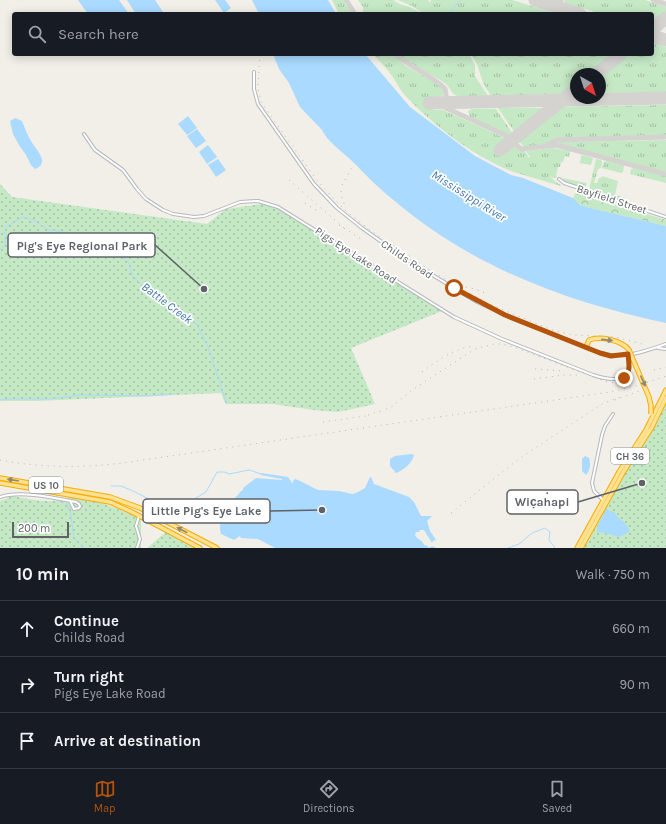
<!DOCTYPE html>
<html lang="en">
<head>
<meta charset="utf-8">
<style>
  body { margin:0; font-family:Karla,sans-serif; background:#242831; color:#f1f3f6 }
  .compass { position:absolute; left:570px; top:68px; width:36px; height:36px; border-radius:50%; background:#171b24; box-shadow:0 2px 10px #0003; rotate:141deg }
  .scale { position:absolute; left:12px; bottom:10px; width:57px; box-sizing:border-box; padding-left:4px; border:2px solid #5f6368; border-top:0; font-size:11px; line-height:14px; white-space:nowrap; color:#5f6368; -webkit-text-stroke:3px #fff; paint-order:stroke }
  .stop { position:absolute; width:12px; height:12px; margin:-9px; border:3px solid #b45309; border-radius:50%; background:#fff }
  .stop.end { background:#b45309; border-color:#fff; box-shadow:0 1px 4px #0008 }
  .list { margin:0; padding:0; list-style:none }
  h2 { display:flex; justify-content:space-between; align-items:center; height:52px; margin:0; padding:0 16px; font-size:17px }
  h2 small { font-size:13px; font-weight:400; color:#9ea1a6 }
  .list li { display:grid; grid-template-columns:26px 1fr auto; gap:12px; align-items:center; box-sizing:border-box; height:56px; padding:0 16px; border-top:1px solid #363941 }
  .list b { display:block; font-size:15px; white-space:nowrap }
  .list p { margin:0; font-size:13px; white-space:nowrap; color:#9ea1a6 }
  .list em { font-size:13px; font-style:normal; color:#9ea1a6 }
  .icon { flex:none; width:22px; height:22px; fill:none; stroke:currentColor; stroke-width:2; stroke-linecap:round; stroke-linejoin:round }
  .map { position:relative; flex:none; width:666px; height:548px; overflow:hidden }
  .search { position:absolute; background:#171b24; box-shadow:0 2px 10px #0003; left:12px; right:12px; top:12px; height:44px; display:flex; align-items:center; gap:10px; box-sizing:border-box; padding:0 14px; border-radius:4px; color:#9ea1a6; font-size:15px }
  .sheet { height:220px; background:#171b24 }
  nav { display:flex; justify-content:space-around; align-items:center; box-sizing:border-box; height:56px; border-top:1px solid #363941; background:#171b24; font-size:11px; color:#9ea1a6 }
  nav a { display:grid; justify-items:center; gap:2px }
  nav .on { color:#b45309 }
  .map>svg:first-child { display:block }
  .grass { fill:url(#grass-tufts) }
  .forest { fill:url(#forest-crowns) }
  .park { fill:url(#park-dots) }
  .water { fill:#aadaff }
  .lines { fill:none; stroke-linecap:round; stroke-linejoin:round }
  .stream { stroke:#aadaff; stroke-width:1 }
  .taxiway { stroke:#d4d3d0; stroke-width:5 }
  .runway { stroke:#d4d3d0; stroke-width:13 }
  .minor-casing { stroke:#b5b8bc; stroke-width:4 }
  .highway-casing { stroke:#f9ab00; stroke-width:5.5 }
  .minor { stroke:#fff; stroke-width:2 }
  .highway { stroke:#fde293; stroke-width:3.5 }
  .rail { stroke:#b6b7b8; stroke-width:1; stroke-dasharray:1 5; stroke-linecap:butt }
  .highway-bridge-casing { stroke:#f9ab00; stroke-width:5.5; stroke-linecap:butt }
  .highway-bridge { stroke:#fde293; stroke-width:3.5 }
  .oneway { fill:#8e8975 }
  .route { stroke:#b45309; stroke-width:5 }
  .labels { text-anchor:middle; stroke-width:3.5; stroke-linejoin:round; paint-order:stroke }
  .shield { fill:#fff; stroke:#8f9295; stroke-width:1 }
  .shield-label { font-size:10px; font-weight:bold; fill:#5f6368 }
  .street-label { font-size:11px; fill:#5f6368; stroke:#fff }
  .water-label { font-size:12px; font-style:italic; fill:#4174aa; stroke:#fff }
  .leader { fill:none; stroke:#5f6368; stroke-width:1.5 }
  .callout-dot { fill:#5f6368; stroke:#fff; stroke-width:1.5 }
  .callout { fill:#fff; stroke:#5f6368; stroke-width:1.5 }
  .callout-label { font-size:12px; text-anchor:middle; font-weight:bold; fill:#5f6368 }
</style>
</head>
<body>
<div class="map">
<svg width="666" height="548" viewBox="0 0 666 548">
  <defs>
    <pattern id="grass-tufts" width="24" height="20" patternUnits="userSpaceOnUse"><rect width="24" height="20" fill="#c5e8c5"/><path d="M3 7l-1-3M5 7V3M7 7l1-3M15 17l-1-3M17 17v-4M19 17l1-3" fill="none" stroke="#a3c0a4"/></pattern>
    <pattern id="forest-crowns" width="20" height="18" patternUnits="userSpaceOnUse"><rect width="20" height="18" fill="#c5e8c5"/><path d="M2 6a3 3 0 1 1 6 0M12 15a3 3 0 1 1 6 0" fill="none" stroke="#a3c0a4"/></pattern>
    <pattern id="park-dots" width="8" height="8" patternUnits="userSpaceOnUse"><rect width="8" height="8" fill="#c5e8c5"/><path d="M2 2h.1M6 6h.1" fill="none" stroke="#a3c0a4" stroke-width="1.8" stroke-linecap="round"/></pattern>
  </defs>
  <rect width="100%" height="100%" fill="#f1efe8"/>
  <!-- grass -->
  <g class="grass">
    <polygon points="332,0 343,0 352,14 339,14"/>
    <polygon points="358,0 393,0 399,4 410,7 422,14 363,14 363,7"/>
    <polygon points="398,0 427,0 429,1 430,3 431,0 512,0 558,14 424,14 412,6"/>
    <polygon points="564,0 645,0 666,7 666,13 652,24 652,14 602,14 565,3"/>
    <polygon points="652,43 666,47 666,92 600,93 600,76 628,54 652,54"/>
    <path d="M375 54H392L406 66 439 85 443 90V96L434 97 433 101 429 102V105H433V110H443L507 139 497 147 502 153 513 146 518 150 525 151 529 158 530 157 526 151 553 148 570 151 569 157 565 156 563 162H561L560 167H558L556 175 557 176 556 178H553L548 175 556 182 561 185V186C545 181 529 177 514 172 475 158 430 123 403 93 399 88 396 82 393 77 388 70 381 63 375 56Z"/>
    <path d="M398 54H469L475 65V76L488 96H458C451 95 451 88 446 84 430 73 412 66 398 54Z"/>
    <polygon points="471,54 614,54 589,74 576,74 576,84 564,94 491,96 483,83 477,64"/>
    <polygon points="666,105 666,135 558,138 544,144 524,147 520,142 521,139 563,107"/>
    <polygon points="498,108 541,108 542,110 515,133"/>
    <polygon points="472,109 496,109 513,134 507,134 470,117 468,111"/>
    <polygon points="666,140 666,172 556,143 561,142"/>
    <polygon points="583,155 593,158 591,165 580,163 581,156"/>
    <polygon points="596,159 601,160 602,162 601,168 598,169 594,183 597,183 599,178 601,178 602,176 618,181 615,195 625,198 624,201 589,190"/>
    <polygon points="606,161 624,165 623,172 621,173 602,168 604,162"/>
    <polygon points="634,168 666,176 666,183 630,174 631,169"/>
    <polygon points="562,178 587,183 585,189 564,182"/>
  </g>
  <!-- forest -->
  <polygon class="forest" points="576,192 666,220 666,226 593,209 580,205 573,198"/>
  <!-- park -->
  <g class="park">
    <polygon points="0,184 12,197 207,224 226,209 262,204 279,208 442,311 351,348 375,404 338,412 314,410 272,404 229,404 225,403 221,393 36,401 0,401"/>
    <polygon points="666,402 666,548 582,548 625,471 648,436"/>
    <path d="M13 496C26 499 39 501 52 501 59 501 67 497 74 497 98 500 119 509 141 519V548H0V501Z"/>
    <polygon points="168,530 202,548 147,548"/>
  </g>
  <!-- water -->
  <g class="water">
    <polygon points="78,0 119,0 129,14 88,14"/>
    <polygon points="127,0 155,0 163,12 160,14 136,14"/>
    <polygon points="215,0 225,0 231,8 224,13"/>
    <polygon points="252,0 328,0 336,14 259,14"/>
    <path d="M273 54H365L410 107 475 156 511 175 523 178 573 198 580 205 594 209 666 226V323C575 304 486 272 412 215 394 201 376 186 360 169 350 158 337 149 327 138L322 130 300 107 289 83 279 69Z"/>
    <polygon points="188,116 197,128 187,135 178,124"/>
    <path d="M15 118 22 121C25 128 27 135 31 141 36 150 51 163 35 169L31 165 26 155 19 145 13 134 10 121Z"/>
    <polygon points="197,129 206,141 196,148 187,136"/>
    <polygon points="208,145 217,157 207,164 199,152"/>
    <polygon points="218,159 226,170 216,177 208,165"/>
    <path d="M411 454 414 455C412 463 404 470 396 473L390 466V459L395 456Z"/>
    <path d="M585 456 589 458C591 463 590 471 586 475L582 471V459Z"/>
    <path d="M261 473 288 477 293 484V481L295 479 298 480 318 490 339 491 352 494 356 493 365 488 370 477H371L374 484 409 497 414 502 421 516H432L427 521 430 531 436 540 433 541 432 543 424 530H420L419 532H416L415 535C417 540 422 539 424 545L428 546V548L432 546 436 548H275L258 539 241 538 240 536 234 540 221 534C217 522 225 514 232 505 235 501 232 503 234 499 236 496 238 496 240 492L243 490V488L256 478 282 480V479L261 475Z"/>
    <path d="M604 509 614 512C618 519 625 521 630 530L629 532 619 537C613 535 603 532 597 532 596 524 605 517 604 509Z"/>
  </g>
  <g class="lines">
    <!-- stream -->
    <g class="stream">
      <polyline points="449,13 460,0"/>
      <polyline points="448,14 453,14"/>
      <polyline points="0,249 5,245 5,231 6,227 23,217 33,220 49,230 60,231 87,243 98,245 112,253 121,255 129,263 132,275 145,288 157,293 174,308 190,316 197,325 208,347 227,404"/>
      <polyline points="0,400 10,399 48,399 81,395 148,396 173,394"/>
      <polyline points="111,486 121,486 131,490 171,510 183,503 191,501 206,492 217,472 225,472 229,474 249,470 261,474"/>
      <polyline points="67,504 69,510"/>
      <polyline points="70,511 74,537 84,548"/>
      <polyline points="508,548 519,544 532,533 545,528 550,532 549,540 555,548"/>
    </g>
    <!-- taxiway -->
    <g class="taxiway">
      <polyline points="346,0 355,14"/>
      <polyline points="653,0 666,4"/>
      <polyline points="559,7 561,0"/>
      <path d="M395 54C404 63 442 82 445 89 447 95 446 102 446 108L509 137 516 145 521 149 556 145 666 174"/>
      <polyline points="547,145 557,140 666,137"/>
    </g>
    <!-- runway -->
    <g class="runway">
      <polyline points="535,0 580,14"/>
      <polyline points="652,30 666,18"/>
      <polyline points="652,36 666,40"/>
      <polyline points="596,74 621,54"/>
      <polyline points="429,103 666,98"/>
      <polyline points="500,150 576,89"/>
    </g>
    <defs>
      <g id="minor">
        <path d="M254 72V89L258 104 314 184 337 208 362 228 406 259 477 302 519 321 601 353C622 360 646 351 666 344"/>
        <path d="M84 134 95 150 123 170 137 189 146 199 163 210 173 214 194 217 204 216 240 202 258 201 278 207 454 317 502 339 593 375C602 378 616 381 625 377L629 370 628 354"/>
        <polyline points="559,179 564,183 666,217"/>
        <polyline points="658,348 666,349"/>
        <path d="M0 497C20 490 55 498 76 502L79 504 80 506 79 508 74 509 70 501"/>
        <polyline points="603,500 594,491 592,483 602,435 605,426 613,414"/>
        <polyline points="137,548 140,539 136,526 139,516"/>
      </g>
      <g id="highway">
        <path d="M586 347 589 340C600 336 622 340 629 350"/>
        <polyline points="0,478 110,497 140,508 217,548"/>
        <polyline points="0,483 110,502 132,512 200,548"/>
        <polyline points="577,548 619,472 646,430 666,390"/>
        <polyline points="581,548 624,471 652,427 666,398"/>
      </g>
    </defs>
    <!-- minor casing -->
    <use href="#minor" class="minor-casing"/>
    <!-- highway casing -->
    <use href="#highway" class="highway-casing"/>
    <!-- minor -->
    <use href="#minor" class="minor"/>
    <!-- highway -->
    <use href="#highway" class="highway"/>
    <!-- rail -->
    <g class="rail">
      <polyline points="260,54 258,89 261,102 316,179 332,197 345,210 370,230 430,270 465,291 489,304 552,330 573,335 615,337 646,345"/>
      <polyline points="289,180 344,228"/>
      <polyline points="342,185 352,167"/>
      <polyline points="341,191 342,198 346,208"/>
      <polyline points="305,203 319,212"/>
      <polyline points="339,225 361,239"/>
      <polyline points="460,286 475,289 487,294"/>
      <polyline points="535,369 564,371"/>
      <polyline points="654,370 666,367"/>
      <path d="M422 372C438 360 454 348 475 346"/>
      <polyline points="534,379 564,375 579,375"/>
      <polyline points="615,400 639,391"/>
      <polyline points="386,409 393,406 412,390 475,349 494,344 502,344 514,347 607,382 620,383 631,383"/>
      <polyline points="368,415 384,410"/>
      <polyline points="323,422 366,416"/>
      <path d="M0 460C41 468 82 468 123 463L610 392 640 385 666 376"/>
      <polyline points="451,513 520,458 602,404 620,397"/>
    </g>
    <defs>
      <polyline id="highway-bridge" points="629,350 649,397 651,406 651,414"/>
    </defs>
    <!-- highway-bridge casing -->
    <use href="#highway-bridge" class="highway-bridge-casing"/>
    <!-- highway-bridge -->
    <use href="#highway-bridge" class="highway-bridge"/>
  </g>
  <!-- one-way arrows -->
  <defs><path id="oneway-solid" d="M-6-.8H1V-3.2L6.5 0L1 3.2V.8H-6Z"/></defs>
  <g class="oneway">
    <use href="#oneway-solid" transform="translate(607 340) rotate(6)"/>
    <use href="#oneway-solid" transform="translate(643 381) rotate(66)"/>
    <use href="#oneway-solid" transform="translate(13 480) rotate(-171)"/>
    <use href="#oneway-solid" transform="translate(182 530) rotate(-152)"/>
  </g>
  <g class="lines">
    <!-- route -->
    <path class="route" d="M454 288 505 315 600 353 611 356 628 354C629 364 631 371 624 378"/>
  </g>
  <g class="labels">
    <!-- shield labels -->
    <g class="shield">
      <rect x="611" y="448" width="38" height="16" rx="3"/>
      <rect x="29" y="477" width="34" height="16" rx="3"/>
    </g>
    <g class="shield-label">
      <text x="630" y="460">CH 36</text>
      <text x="46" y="489">US 10</text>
    </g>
    <!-- street labels -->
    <g class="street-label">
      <text transform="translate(612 199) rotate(18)" y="4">Bayfield Street</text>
      <text transform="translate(356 255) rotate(33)" y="4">Pigs Eye Lake Road</text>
      <text transform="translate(407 259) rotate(34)" y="4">Childs Road</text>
    </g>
    <!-- water labels -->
    <g class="water-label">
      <text transform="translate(469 196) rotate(32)" y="4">Mississippi River</text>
      <text transform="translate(167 303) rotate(37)" y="4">Battle Creek</text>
    </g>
  </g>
  <!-- callouts -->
  <path class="leader" d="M204 289L155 245M642 483L578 502M322 510L270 511"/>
  <g class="callout-dot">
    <circle cx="204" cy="289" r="4"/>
    <circle cx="642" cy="483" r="4"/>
    <circle cx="322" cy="510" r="4"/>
  </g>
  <g class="callout">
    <rect x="8" y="233" width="147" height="24" rx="4"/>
    <rect x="507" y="490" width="71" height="24" rx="4"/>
    <rect x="143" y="499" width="127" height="24" rx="4"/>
  </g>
  <g class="callout-label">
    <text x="82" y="250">Pig's Eye Regional Park</text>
    <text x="542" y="506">Wic̣aḣapi</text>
    <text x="206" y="515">Little Pig's Eye Lake</text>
  </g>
</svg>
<svg class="compass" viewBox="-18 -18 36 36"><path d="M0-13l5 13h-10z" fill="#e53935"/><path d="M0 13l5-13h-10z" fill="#9ea1a6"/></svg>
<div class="scale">200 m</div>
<div class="stop" style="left:454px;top:288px"></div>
<div class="stop end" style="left:624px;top:378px"></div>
<div class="search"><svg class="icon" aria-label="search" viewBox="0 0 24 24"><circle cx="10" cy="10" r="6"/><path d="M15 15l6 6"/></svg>Search here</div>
</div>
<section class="sheet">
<h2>10 min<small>Walk · 750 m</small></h2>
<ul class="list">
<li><svg class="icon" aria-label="ahead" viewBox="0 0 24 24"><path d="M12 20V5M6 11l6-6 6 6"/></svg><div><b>Continue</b><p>Childs Road</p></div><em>660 m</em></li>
<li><svg class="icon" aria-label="right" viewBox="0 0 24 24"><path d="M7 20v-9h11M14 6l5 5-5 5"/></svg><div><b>Turn right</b><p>Pigs Eye Lake Road</p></div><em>90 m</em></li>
<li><svg class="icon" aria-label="arrive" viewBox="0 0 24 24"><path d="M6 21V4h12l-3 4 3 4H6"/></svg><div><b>Arrive at destination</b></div></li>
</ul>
</section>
<nav>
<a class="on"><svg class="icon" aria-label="map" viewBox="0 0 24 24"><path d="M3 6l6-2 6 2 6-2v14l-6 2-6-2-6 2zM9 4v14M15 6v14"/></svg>Map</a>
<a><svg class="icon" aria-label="directions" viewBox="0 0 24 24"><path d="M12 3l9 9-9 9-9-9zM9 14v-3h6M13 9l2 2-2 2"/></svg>Directions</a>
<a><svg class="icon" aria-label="saved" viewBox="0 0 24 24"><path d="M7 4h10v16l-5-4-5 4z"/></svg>Saved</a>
</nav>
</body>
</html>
